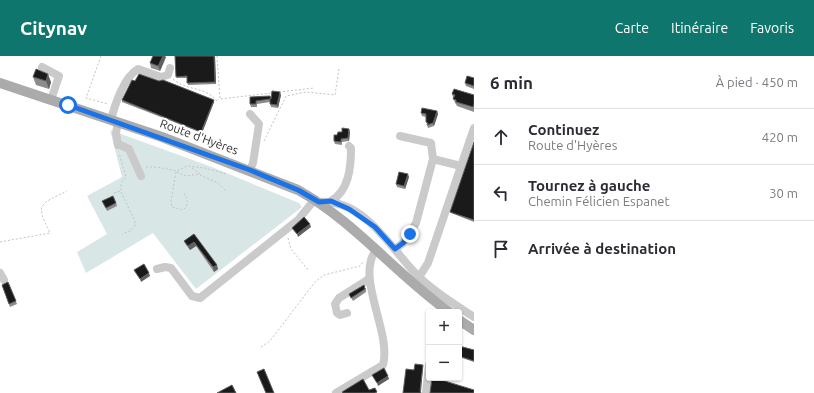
<!DOCTYPE html>
<html lang="fr">
<head>
<meta charset="utf-8">
<style>
  body { margin:0; font-family:Ubuntu,sans-serif; background:#f2f2f3; color:#2b2b33 }
  .controls { position:absolute; right:12px; bottom:12px; display:grid; overflow:hidden; border-radius:4px; box-shadow:0 1px 3px #0004 }
  .controls button { width:36px; height:36px; display:grid; place-items:center; padding:0; border:0; border-bottom:1px solid #e1e1e2; background:#fff; color:#2b2b33; font:20px sans-serif }
  .stop { position:absolute; width:12px; height:12px; margin:-9px; border:3px solid #1a73e8; border-radius:50%; background:#fff }
  .stop.end { background:#1a73e8; border-color:#fff; box-shadow:0 1px 4px #0008 }
  .list { margin:0; padding:0; list-style:none }
  h2 { display:flex; justify-content:space-between; align-items:center; height:52px; margin:0; padding:0 16px; font-size:17px }
  h2 small { font-size:13px; font-weight:400; color:#7c7c81 }
  .list li { display:grid; grid-template-columns:26px 1fr auto; gap:12px; align-items:center; box-sizing:border-box; height:56px; padding:0 16px; border-top:1px solid #e1e1e2 }
  .list b { display:block; font-size:15px; white-space:nowrap }
  .list p { margin:0; font-size:13px; white-space:nowrap; color:#7c7c81 }
  .list em { font-size:13px; font-style:normal; color:#7c7c81 }
  .icon { flex:none; width:22px; height:22px; fill:none; stroke:currentColor; stroke-width:2; stroke-linecap:round; stroke-linejoin:round }
  .map { position:relative; flex:none; width:474px; height:337px; overflow:hidden }
  header { display:flex; align-items:center; gap:24px; box-sizing:border-box; height:56px; padding:0 20px; background:#0f766e; color:#fff }
  header strong { font-size:19px }
  nav { display:flex; gap:22px; margin-inline-start:auto; font-size:14px }
  main { display:flex }
  aside { flex:1; background:#fff }
  .map>svg:first-child { display:block }
  .pitch { fill:#d8e6e6 }
  .lines { fill:none; stroke-linecap:round; stroke-linejoin:round }
  .path { stroke:#c3c3c3; stroke-width:1; stroke-dasharray:2 2; stroke-linecap:butt }
  .minor { stroke:#cacaca; stroke-width:8 }
  .major { stroke:#ababab; stroke-width:10 }
  .wall { fill:#8c8c8c }
  .shaded-wall { fill:#5f5f5f }
  .building { fill:#1a1a1a; stroke:#5f5f5f }
  .route { stroke:#1a73e8; stroke-width:5 }
  .labels { text-anchor:middle; stroke-width:4; stroke-linejoin:round; paint-order:stroke }
  .street-label { font-size:12px; fill:#333; stroke:#fff }
</style>
</head>
<body>
<header>
<strong>Citynav</strong>
<nav><a>Carte</a><a>Itinéraire</a><a>Favoris</a></nav>
</header>
<main>
<div class="map">
<svg width="474" height="337" viewBox="0 0 474 337">
  <rect width="100%" height="100%" fill="#fff"/>
  <!-- pitch -->
  <polygon class="pitch" points="110,74 212,111 299,147 302,151 196,233 153,177 86,217 77,196 107,178 87,140 122,121"/>
  <g class="lines">
    <!-- path -->
    <g class="path">
      <polyline points="101,0 86,42 108,48"/>
      <polyline points="217,0 220,43 272,37"/>
      <path d="M173 23C186 35 205 30 217 45L219 43"/>
      <polyline points="279,36 314,32"/>
      <polyline points="264,85 286,40 306,36 335,39 339,12"/>
      <polyline points="146,111 157,111 177,115 187,110 205,112 226,118"/>
      <path d="M176 116 171 145 172 151 183 154C189 149 188 144 184 137"/>
      <polyline points="177,116 186,120 200,118 192,112"/>
      <polyline points="200,119 218,127 226,135"/>
      <polyline points="121,136 135,165 135,170 130,175 122,178"/>
      <polyline points="114,137 121,135 121,127 126,121 119,97"/>
      <polyline points="288,182 291,193 309,215"/>
      <path d="M0 186 50 177C35 147 39 149 67 135"/>
      <polyline points="261,291 270,285 315,226 324,219 360,210 364,205"/>
    </g>
    <!-- minor -->
    <g class="minor">
      <polyline points="42,11 59,20 51,44"/>
      <polyline points="250,58 259,68 253,107 250,114"/>
      <path d="M111 64C115 48 124 21 138 13L161 21 168 19 170 12"/>
      <polyline points="118,66 116,77 118,89"/>
      <polyline points="400,80 431,87 433,103 461,110"/>
      <polyline points="118,88 129,93 141,120"/>
      <path d="M331 145C349 135 351 111 351 92L349 90"/>
      <path d="M319 146C365 142 391 194 420 222 436 237 455 249 474 261"/>
      <polyline points="395,193 403,187 416,167 433,103"/>
      <polyline points="157,213 165,211 171,212 192,240 200,242 298,164 315,143"/>
      <polyline points="0,217 4,224"/>
      <polyline points="415,224 421,218 428,207 474,72"/>
      <polyline points="347,257 340,259 337,257 335,248 339,242 366,225 369,222"/>
      <path d="M336 337 383 309C392 277 355 221 376 194"/>
      <polyline points="426,337 429,309"/>
    </g>
    <!-- major -->
    <g class="major">
      <path d="M0 27 162 81 298 134C354 165 396 218 449 256"/>
      <polyline points="459,264 474,274"/>
    </g>
  </g>
  <!-- wall -->
  <g class="wall">
    <polygon points="175,0 215,0 216,28 188,29 187,22 177,22"/>
    <polygon points="166,1 160,15 151,12 150,7"/>
    <polygon points="33,21 51,26 49,33 36,29"/>
    <polygon points="474,22 474,33 466,30 465,27"/>
    <polygon points="452,38 474,39 474,56 457,50 456,48 455,47"/>
    <polygon points="281,39 278,52 271,51 270,48 270,46 257,48 257,51 251,51 250,48 250,41 271,41"/>
    <polygon points="122,44 214,44 214,46 202,77 122,46"/>
    <polygon points="437,55 438,58 434,70 428,72 427,69 427,68 426,61 422,60 421,57"/>
    <polygon points="342,76 350,76 349,85 342,86 342,89 335,88 334,85 337,79"/>
    <polygon points="474,86 474,166 451,157 450,156"/>
    <polygon points="409,121 405,133 397,131 396,128"/>
    <polygon points="102,145 116,147 117,150 107,155"/>
    <polygon points="194,178 218,213 214,216 196,190 190,194 186,189 184,185"/>
    <polygon points="8,226 17,248 10,251 2,229"/>
    <polygon points="366,232 366,236 353,245 349,238"/>
    <polygon points="459,290 474,294 474,306 459,301"/>
  </g>
  <!-- shaded-wall -->
  <g class="shaded-wall">
    <polygon points="163,0 165,0 166,1 160,15 158,10"/>
    <polygon points="214,0 215,0 216,28 215,26"/>
    <polygon points="48,18 51,26 49,33 46,25"/>
    <polygon points="280,36 281,39 278,52 277,49"/>
    <polygon points="214,44 214,46 202,77 201,76"/>
    <polygon points="437,55 438,58 434,70 433,67"/>
    <polygon points="349,73 350,76 349,85 348,82"/>
    <polygon points="408,118 409,121 405,133 404,130"/>
    <polygon points="310,168 311,171 298,181 297,178"/>
    <polygon points="194,186 196,190 190,194 188,190"/>
    <polygon points="217,209 218,213 214,216 213,211"/>
    <polygon points="149,217 150,220 141,226 140,223"/>
    <polygon points="423,309 423,311 421,336 420,335"/>
    <polygon points="388,320 389,323 378,330 377,327"/>
  </g>
  <!-- building -->
  <g class="building">
    <polygon points="153,0 163,0 158,10 150,7"/>
    <polygon points="175,0 214,0 215,26 187,27 187,20 176,21"/>
    <polygon points="36,13 48,18 46,25 33,21"/>
    <polygon points="139,18 159,25 163,24 214,44 201,76 122,44 132,24 135,25"/>
    <polygon points="467,20 474,22 474,30 465,27"/>
    <polygon points="454,33 474,39 474,48 473,51 456,46 456,44 453,43 455,39 452,38"/>
    <polygon points="272,35 280,36 277,49 270,48 270,43 256,45 256,48 250,48 250,41 270,40 271,43"/>
    <polygon points="422,52 437,55 433,67 427,69 428,67 426,66 426,58 421,57"/>
    <polygon points="342,72 349,73 348,82 341,83 341,86 334,85 334,79 337,79 338,76 342,76"/>
    <polygon points="474,86 474,164 450,156"/>
    <polygon points="399,116 408,118 404,130 396,128"/>
    <polygon points="113,140 116,147 106,152 102,145"/>
    <polygon points="304,161 310,168 297,178 292,172"/>
    <polygon points="194,178 217,209 213,211 194,186 188,190 184,185"/>
    <polygon points="144,208 149,217 140,223 134,214"/>
    <polygon points="8,226 16,245 9,248 2,229"/>
    <polygon points="364,229 365,233 351,242 349,238"/>
    <polygon points="459,290 474,294 474,305 459,300"/>
    <polygon points="415,308 423,309 420,335 421,337 403,337 406,313 414,314"/>
    <polygon points="384,312 388,320 377,327 372,319"/>
    <polygon points="264,313 274,337 266,337 257,316"/>
    <polygon points="432,322 435,322 474,334 474,337 430,337"/>
    <polygon points="363,323 369,334 375,332 377,336 375,337 343,337 342,336"/>
    <polygon points="232,329 236,337 217,337"/>
  </g>
  <g class="lines">
    <!-- route -->
    <polyline class="route" points="68,49 250,114 298,134 319,146 331,145 349,153 375,171 395,193 403,187 410,178"/>
  </g>
  <g class="labels">
    <!-- street labels -->
    <g class="street-label">
      <text transform="translate(199 81) rotate(20)" y="4">Route d'Hyères</text>
    </g>
  </g>
</svg>
<div class="controls">
<button>+</button>
<button>−</button>
</div>
<div class="stop" style="left:68px;top:49px"></div>
<div class="stop end" style="left:410px;top:178px"></div>
</div>
<aside>
<h2>6 min<small>À pied · 450 m</small></h2>
<ul class="list">
<li><svg class="icon" aria-label="ahead" viewBox="0 0 24 24"><path d="M12 20V5M6 11l6-6 6 6"/></svg><div><b>Continuez</b><p>Route d'Hyères</p></div><em>420 m</em></li>
<li><svg class="icon" aria-label="left" viewBox="0 0 24 24"><path d="M17 20v-9H6M10 6l-5 5 5 5"/></svg><div><b>Tournez à gauche</b><p>Chemin Félicien Espanet</p></div><em>30 m</em></li>
<li><svg class="icon" aria-label="arrive" viewBox="0 0 24 24"><path d="M6 21V4h12l-3 4 3 4H6"/></svg><div><b>Arrivée à destination</b></div></li>
</ul>
</aside>
</main>
</body>
</html>
